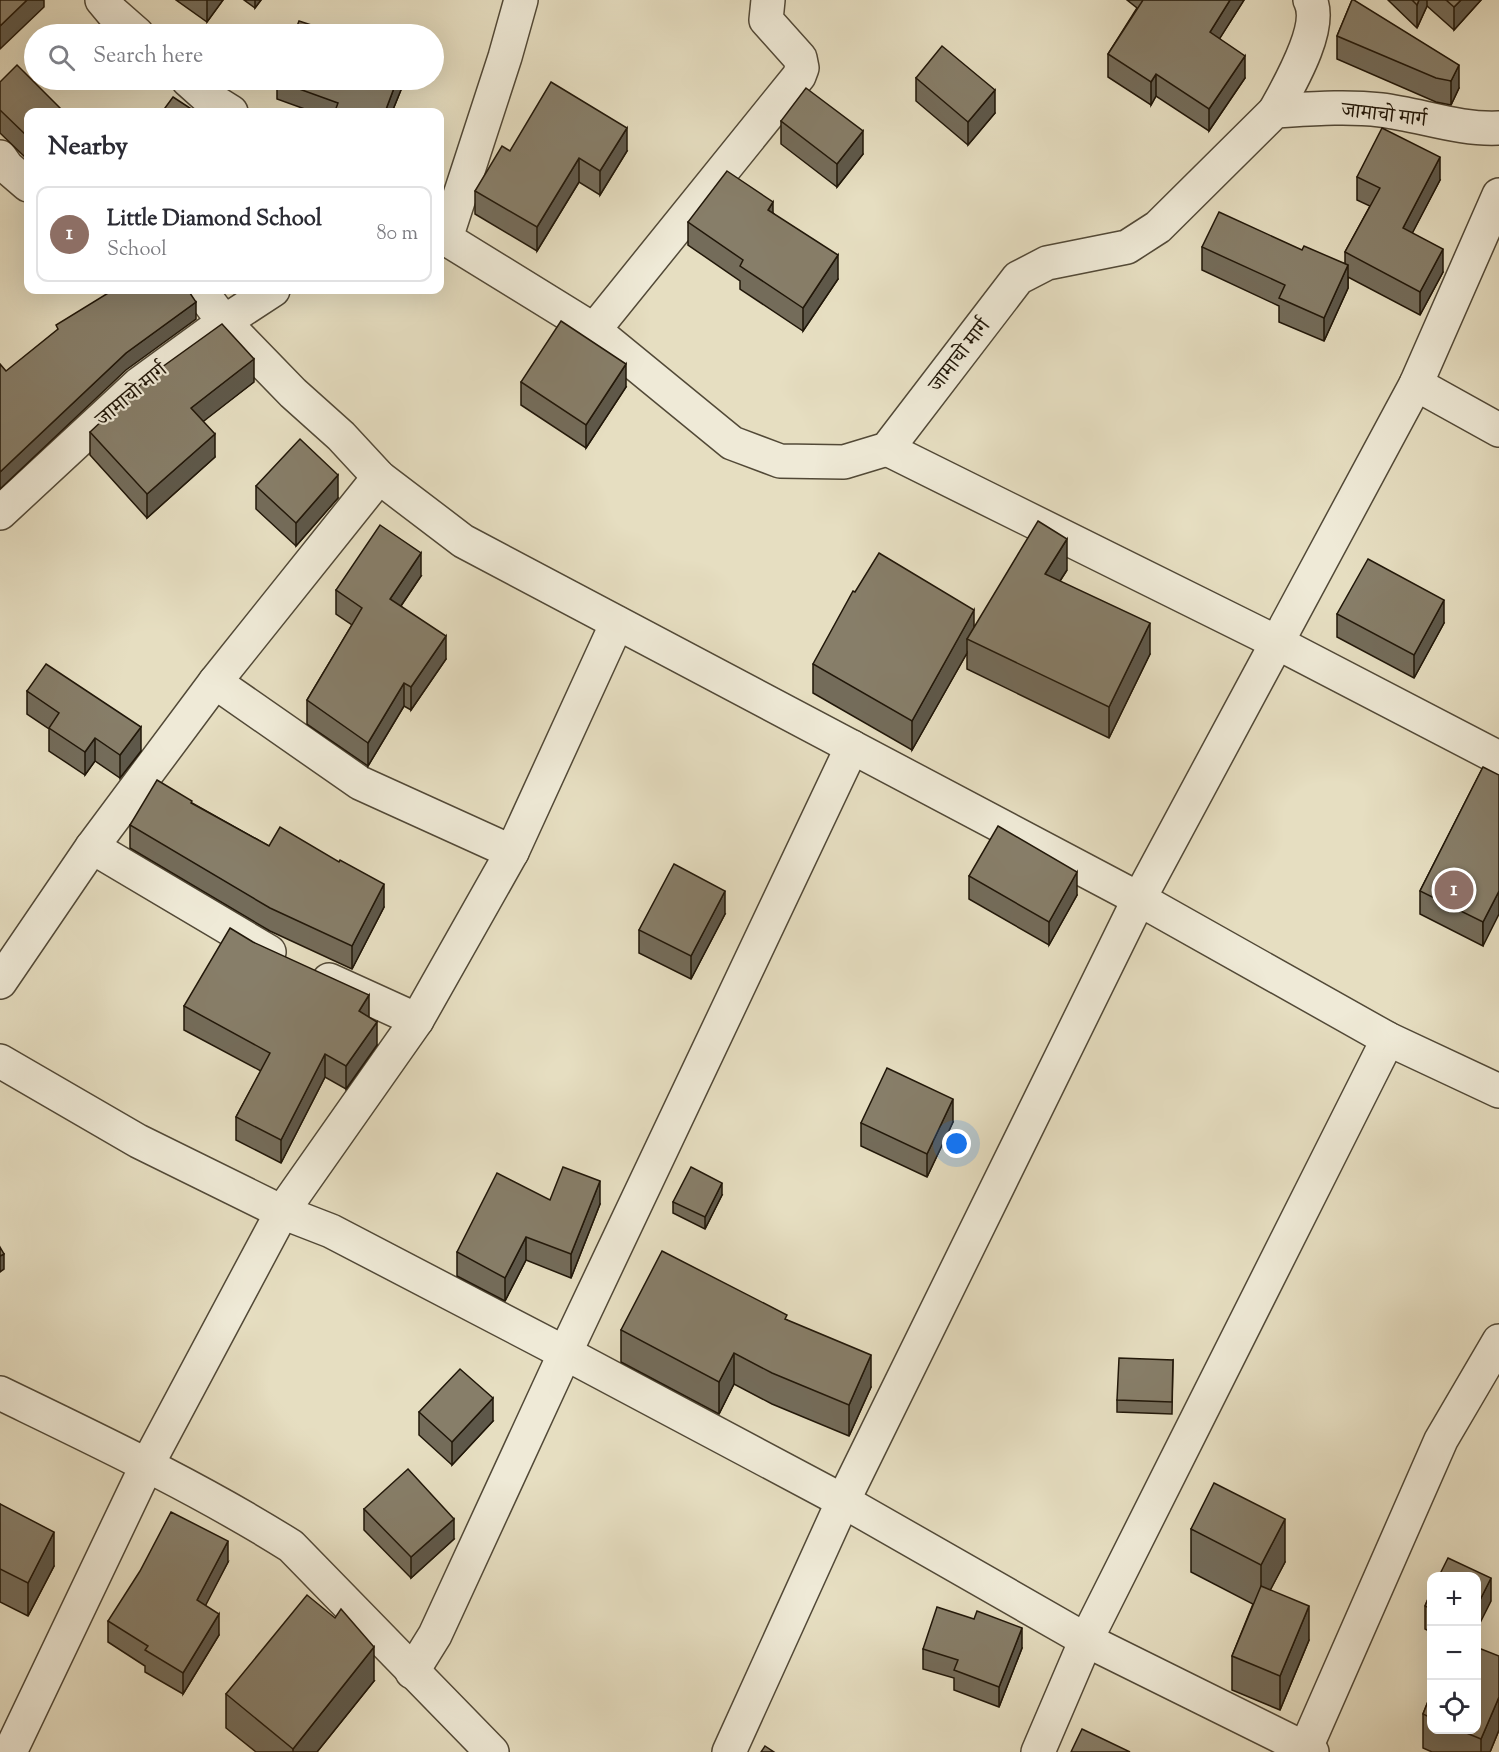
<!DOCTYPE html>
<html lang="en">
<head>
<meta charset="utf-8">
<style>
  body { margin:0; font-family:"Sorts Mill Goudy","Noto Serif Devanagari",serif; background:#f2f2f3; color:#2b2b33 }
  .controls { position:absolute; right:18px; bottom:18px; display:grid; overflow:hidden; border-radius:12px; box-shadow:0 6px 24px #0002 }
  .controls button { width:54px; height:54px; display:grid; place-items:center; padding:0; border:0; border-bottom:2px solid #e1e1e2; background:#fff; color:#2b2b33; font:30px sans-serif }
  .you { position:absolute; left:957px; top:1144px; width:21px; height:21px; margin:-15px; border:4px solid #fff; border-radius:50%; background:#1a73e8; box-shadow:0 0 0 9px #1a73e833 }
  .badge { display:grid; place-items:center; width:39px; height:39px; border-radius:50%; background:#8f2418; color:#fff; font-size:20px; font-weight:700 }
  .pin { position:absolute; translate:-50% -50%; border:3px solid #fff; box-shadow:0 2px 6px #0006 }
  .list { margin:0; padding:0; list-style:none }
  h2 { display:flex; justify-content:space-between; align-items:center; height:78px; margin:0; padding:0 24px; font-size:26px }
  h2 small { font-size:20px; font-weight:400; color:#7c7c81 }
  .list li { display:grid; grid-template-columns:39px 1fr auto; gap:18px; align-items:center; box-sizing:border-box; height:96px; margin:0 12px 12px; padding:0 12px; border:2px solid #e1e1e2; border-radius:12px }
  .list b { display:block; font-size:22px; white-space:nowrap }
  .list p { margin:0; font-size:20px; white-space:nowrap; color:#7c7c81 }
  .list em { font-size:20px; font-style:normal; color:#7c7c81 }
  .icon { flex:none; width:33px; height:33px; fill:none; stroke:currentColor; stroke-width:2; stroke-linecap:round; stroke-linejoin:round }
  .map { position:relative; flex:none; width:1499px; height:1752px; overflow:hidden }
  .search { position:absolute; background:#fff; box-shadow:0 6px 24px #0002; left:24px; top:24px; width:420px; height:66px; display:flex; align-items:center; gap:15px; box-sizing:border-box; padding:0 21px; border-radius:33px; color:#7c7c81; font-size:22px }
  .panel { position:absolute; background:#fff; box-shadow:0 6px 24px #0002; left:24px; top:108px; width:420px; height:186px; border-radius:12px }
  .map>svg:first-child { display:block }
  .lines { fill:none; stroke-linecap:round; stroke-linejoin:round }
  .minor-casing { stroke:#524937; stroke-width:36 }
  .tertiary-casing { stroke:#524937; stroke-width:36 }
  .minor { stroke:#efead7; stroke-width:33 }
  .tertiary { stroke:#efead7; stroke-width:33 }
  .wall { fill:#746c5a; stroke:#211709; stroke-width:1.5 }
  .shaded-wall { fill:#5e584a; stroke:#211709; stroke-width:1.5 }
  .building { fill:#877e69; stroke:#211709; stroke-width:1.5 }
  .labels { text-anchor:middle; stroke-width:4.5; stroke-linejoin:round; paint-order:stroke }
  .street-label { font-size:21px; fill:#211709; stroke:#efead7 }
</style>
</head>
<body>
<div class="map">
<svg width="1499" height="1752" viewBox="0 0 1499 1752">
  <rect width="100%" height="100%" fill="#e6dec1"/>
  <filter id="stains"><feTurbulence type="fractalNoise" baseFrequency=".00333" numOctaves="4"/><feColorMatrix values="0 0 0 0 .2 0 0 0 0 .09 0 0 0 0 .02 0 0 0 .5 -.17"/></filter>
  <radialGradient id="worn" r=".72"><stop offset=".6" stop-color="#630" stop-opacity="0"/><stop offset="1" stop-color="#630" stop-opacity=".3"/></radialGradient>
  <g class="lines">
    <defs>
      <g id="minor">
        <polyline points="102,0 112,12 137,34"/>
        <polyline points="188,80 207,97 231,112"/>
        <path d="M1275 111C1288 87 1324 27 1310 0"/>
        <polyline points="0,157 7,167 28,185"/>
        <polyline points="446,238 505,57 521,0"/>
        <polyline points="200,290 224,322 293,393 341,436 379,477 463,541 1139,899 1416,384 1499,195"/>
        <polyline points="594,330 799,76 802,68 800,58 766,20 768,0"/>
        <polyline points="1416,384 1499,430"/>
        <polyline points="887,449 1276,642 1499,758"/>
        <polyline points="215,682 379,477"/>
        <polyline points="92,847 269,952"/>
        <polyline points="512,852 417,1020 282,1212 331,1231 565,1353 843,1501 1086,1640 1312,1752"/>
        <polyline points="329,980 417,1020"/>
        <polyline points="0,982 92,847 215,682 360,783 512,852 617,623"/>
        <polyline points="0,1061 138,1141 282,1212 147,1465 10,1752"/>
        <path d="M0 1393C99 1441 199 1488 291 1546L492 1752"/>
        <polyline points="412,1672 435,1635 565,1353 852,747"/>
        <polyline points="729,1752 843,1501 1139,899 1388,1039 1499,1091"/>
        <polyline points="1038,1752 1086,1640 1388,1039"/>
        <polyline points="1304,1752 1441,1440 1499,1341"/>
      </g>
      <g id="tertiary">
        <path d="M440 235 594 330 732 443 780 461 844 462 887 449 1018 278 1047 263 1127 247 1158 227 1275 111C1310 109 1346 106 1381 110 1421 115 1459 130 1499 128"/>
        <polyline points="0,513 139,384 224,322 273,290"/>
      </g>
    </defs>
    <!-- minor casing -->
    <use href="#minor" class="minor-casing"/>
    <!-- tertiary casing -->
    <use href="#tertiary" class="tertiary-casing"/>
    <!-- minor -->
    <use href="#minor" class="minor"/>
    <!-- tertiary -->
    <use href="#tertiary" class="tertiary"/>
  </g>
  <!-- wall -->
  <g class="wall">
    <polygon points="176,0 223,0 207,22"/>
    <polygon points="244,0 261,0 255,8"/>
    <polygon points="1127,0 1244,0 1219,39 1245,78 1209,131 1156,96 1151,105 1108,77 1108,54 1137,8"/>
    <polygon points="1352,0 1459,88 1451,105 1436,102 1337,59 1337,36"/>
    <polygon points="1388,0 1481,0 1454,30 1427,6 1417,28"/>
    <polygon points="916,78 995,113 968,145 916,101"/>
    <polygon points="405,80 392,112 313,112 277,99 277,81"/>
    <polygon points="0,82 28,112 28,160 0,133"/>
    <polygon points="781,121 863,154 837,187 781,144"/>
    <polygon points="510,151 627,151 600,195 579,182 537,251 475,214 475,191"/>
    <polygon points="1357,177 1440,180 1412,233 1443,272 1420,315 1348,277 1348,288 1324,341 1279,322 1279,306 1202,270 1202,247 1302,250 1345,264 1345,252 1370,206 1357,200"/>
    <polygon points="773,213 838,279 803,331 740,289 740,281 688,245 688,222"/>
    <polygon points="254,382 203,421 215,457 147,518 90,455 90,432"/>
    <polygon points="521,382 626,387 586,448 521,405"/>
    <polygon points="256,486 338,498 296,546 256,509"/>
    <polygon points="1067,570 1060,581 1150,654 1109,738 967,669 967,653 912,750 813,693 813,664 974,626"/>
    <polygon points="421,576 401,606 446,659 411,710 404,706 368,766 307,724 307,700 352,625 336,614 336,590"/>
    <polygon points="1337,614 1444,623 1414,678 1337,637"/>
    <polygon points="27,691 141,751 120,778 95,761 85,775 49,751 49,729 27,714"/>
    <polygon points="1483,767 1483,946 1420,914 1420,891"/>
    <polygon points="192,803 269,846 384,907 352,969 270,931 130,848 130,825"/>
    <polygon points="969,876 1077,895 1049,945 969,899"/>
    <polygon points="725,914 691,979 639,953 639,930"/>
    <polygon points="184,1006 377,1045 346,1089 325,1077 281,1163 236,1140 236,1117 261,1071 184,1030"/>
    <polygon points="953,1122 927,1177 861,1146 861,1123"/>
    <polygon points="722,1195 705,1229 673,1213 673,1202"/>
    <polygon points="550,1200 600,1204 571,1278 526,1260 505,1301 457,1276 457,1252"/>
    <polygon points="787,1320 871,1387 849,1436 772,1404 734,1384 719,1414 621,1362 621,1330"/>
    <polygon points="1173,1360 1172,1414 1117,1412 1117,1400"/>
    <polygon points="419,1412 493,1421 452,1465 419,1435"/>
    <polygon points="0,1504 54,1566 28,1616 0,1602"/>
    <polygon points="364,1509 454,1539 411,1578 364,1530"/>
    <polygon points="1191,1529 1285,1562 1270,1590 1309,1640 1280,1710 1232,1690 1232,1656 1253,1604 1191,1572"/>
    <polygon points="228,1562 205,1605 219,1635 183,1694 145,1672 145,1666 108,1642 108,1621"/>
    <polygon points="1431,1592 1431,1632 1425,1629 1425,1606"/>
    <polygon points="1022,1648 999,1707 954,1690 954,1678 923,1669 923,1649"/>
    <polygon points="374,1681 317,1752 256,1752 226,1728 226,1694"/>
    <polygon points="1431,1694 1431,1730 1499,1730 1490,1752 1432,1752 1423,1748 1423,1714"/>
  </g>
  <!-- shaded-wall -->
  <g class="shaded-wall">
    <polygon points="27,0 44,0 44,7 0,49 0,26"/>
    <polygon points="207,0 223,0 207,22"/>
    <polygon points="255,0 261,0 255,8"/>
    <polygon points="1230,0 1244,0 1210,54 1210,32"/>
    <polygon points="1419,0 1427,0 1427,6 1417,28 1417,5"/>
    <polygon points="1461,0 1481,0 1454,30 1454,7"/>
    <polygon points="1245,56 1245,78 1209,131 1209,109"/>
    <polygon points="1459,65 1459,88 1451,105 1451,81"/>
    <polygon points="1156,74 1156,96 1151,105 1151,82"/>
    <polygon points="397,80 405,80 392,112 385,112"/>
    <polygon points="995,90 995,113 968,145 968,122"/>
    <polygon points="627,128 627,151 600,195 600,171"/>
    <polygon points="863,131 863,154 837,187 837,164"/>
    <polygon points="1440,157 1440,180 1403,251 1403,228"/>
    <polygon points="579,158 579,182 537,251 537,227"/>
    <polygon points="773,202 773,226 768,210"/>
    <polygon points="1443,249 1443,272 1420,315 1420,292"/>
    <polygon points="838,255 838,279 803,331 803,308"/>
    <polygon points="1348,265 1348,288 1324,341 1324,318"/>
    <polygon points="196,302 196,319 126,370 0,489 0,472 126,353"/>
    <polygon points="254,359 254,382 191,431 191,408"/>
    <polygon points="626,364 626,387 586,448 586,425"/>
    <polygon points="215,434 215,457 147,518 147,494"/>
    <polygon points="338,475 338,498 296,546 296,523"/>
    <polygon points="1067,539 1067,570 1045,604 1045,574"/>
    <polygon points="421,553 421,576 390,622 390,599"/>
    <polygon points="1444,600 1444,623 1414,678 1414,655"/>
    <polygon points="974,610 974,639 967,639 967,653 912,750 912,721"/>
    <polygon points="1150,623 1150,654 1109,738 1109,707"/>
    <polygon points="446,636 446,659 411,710 411,687"/>
    <polygon points="404,683 404,706 368,766 368,743"/>
    <polygon points="141,727 141,751 120,778 120,755"/>
    <polygon points="95,738 95,761 85,775 85,752"/>
    <polygon points="1077,872 1077,895 1049,945 1049,922"/>
    <polygon points="384,884 384,907 352,969 352,946"/>
    <polygon points="725,891 725,914 691,979 691,956"/>
    <polygon points="1499,891 1499,914 1483,946 1483,922"/>
    <polygon points="369,995 369,1018 359,1011"/>
    <polygon points="377,1022 377,1045 346,1089 346,1066"/>
    <polygon points="325,1054 325,1077 281,1163 281,1140"/>
    <polygon points="953,1099 953,1122 927,1177 927,1154"/>
    <polygon points="600,1181 600,1204 571,1278 571,1254"/>
    <polygon points="722,1183 722,1195 705,1229 705,1217"/>
    <polygon points="526,1237 526,1260 505,1301 505,1278"/>
    <polygon points="4,1254 4,1269 0,1272 0,1256"/>
    <polygon points="734,1353 734,1384 719,1414 719,1382"/>
    <polygon points="871,1355 871,1387 849,1436 849,1405"/>
    <polygon points="493,1398 493,1421 452,1465 452,1442"/>
    <polygon points="454,1519 454,1539 411,1578 411,1557"/>
    <polygon points="1285,1519 1285,1562 1261,1608 1261,1565"/>
    <polygon points="54,1532 54,1566 28,1616 28,1583"/>
    <polygon points="228,1541 228,1562 197,1622 197,1600"/>
    <polygon points="1491,1578 1491,1601 1476,1631 1476,1608"/>
    <polygon points="1309,1606 1309,1640 1280,1710 1280,1676"/>
    <polygon points="219,1614 219,1635 183,1694 183,1673"/>
    <polygon points="1022,1628 1022,1648 999,1707 999,1687"/>
    <polygon points="374,1647 374,1681 317,1752 293,1752 293,1749"/>
    <polygon points="1499,1697 1499,1730 1490,1752 1481,1752 1481,1739"/>
  </g>
  <!-- building -->
  <g class="building">
    <polygon points="0,0 27,0 0,26"/>
    <polygon points="1143,0 1230,0 1210,32 1245,56 1209,109 1156,74 1151,82 1108,54"/>
    <polygon points="1352,0 1354,0 1459,65 1451,81 1436,78 1337,36"/>
    <polygon points="1412,0 1419,0 1417,5"/>
    <polygon points="1446,0 1461,0 1454,7"/>
    <polygon points="299,21 339,34 294,34"/>
    <polygon points="942,46 995,90 968,122 916,78"/>
    <polygon points="17,65 64,112 28,112 28,137 0,110 0,82"/>
    <polygon points="277,80 397,80 385,112 339,112 335,111 338,103 277,81"/>
    <polygon points="551,82 627,128 600,171 579,158 537,227 475,191 502,146 510,151"/>
    <polygon points="806,88 863,131 837,164 781,121"/>
    <polygon points="173,97 196,112 162,112"/>
    <polygon points="1382,128 1440,157 1403,228 1443,249 1420,292 1345,252 1380,188 1357,177"/>
    <polygon points="727,171 773,202 768,210 838,255 803,308 740,266 743,260 688,222"/>
    <polygon points="1219,212 1302,250 1304,246 1348,265 1324,318 1279,298 1285,285 1202,247"/>
    <polygon points="113,290 188,290 196,302 126,353 0,472 0,364 6,371 58,329 56,325"/>
    <polygon points="561,321 626,364 586,425 521,382"/>
    <polygon points="222,324 254,359 191,408 215,434 147,494 90,432 151,375"/>
    <polygon points="300,439 338,475 296,523 256,486"/>
    <polygon points="1038,521 1067,539 1045,574 1150,623 1109,707 967,639"/>
    <polygon points="380,525 421,553 390,599 446,636 411,687 404,683 368,743 307,700 362,608 336,590"/>
    <polygon points="879,553 974,610 912,721 813,664 853,591 855,592"/>
    <polygon points="1368,559 1444,600 1414,655 1337,614"/>
    <polygon points="46,664 141,727 120,755 95,738 85,752 49,728 59,713 27,691"/>
    <polygon points="1483,767 1499,775 1499,891 1483,922 1420,891"/>
    <polygon points="157,780 192,801 191,803 269,846 280,827 339,862 340,860 384,884 352,946 270,908 130,825"/>
    <polygon points="998,826 1077,872 1049,922 969,876"/>
    <polygon points="674,864 725,891 691,956 639,930"/>
    <polygon points="230,928 253,942 369,995 359,1011 377,1022 346,1066 325,1054 281,1140 236,1117 270,1053 184,1006"/>
    <polygon points="887,1068 953,1099 927,1154 861,1123"/>
    <polygon points="563,1167 600,1181 571,1254 526,1237 505,1278 457,1252 497,1173 550,1200"/>
    <polygon points="691,1167 722,1183 705,1217 673,1202"/>
    <polygon points="0,1247 4,1254 0,1256"/>
    <polygon points="662,1251 787,1315 785,1319 871,1355 849,1405 772,1373 734,1353 719,1382 621,1330"/>
    <polygon points="1119,1358 1173,1360 1172,1402 1117,1400"/>
    <polygon points="460,1369 493,1398 452,1442 419,1412"/>
    <polygon points="408,1469 454,1519 411,1557 364,1509"/>
    <polygon points="1214,1483 1285,1519 1261,1565 1191,1529"/>
    <polygon points="0,1504 54,1532 28,1583 0,1569"/>
    <polygon points="171,1512 228,1541 197,1600 219,1614 183,1673 145,1650 148,1646 108,1621 140,1571"/>
    <polygon points="1448,1558 1491,1578 1476,1608 1476,1576 1439,1576"/>
    <polygon points="1261,1586 1309,1606 1280,1676 1232,1656"/>
    <polygon points="1431,1592 1431,1609 1425,1606"/>
    <polygon points="307,1595 335,1618 341,1609 374,1647 293,1749 226,1694"/>
    <polygon points="937,1607 974,1619 977,1611 1022,1628 999,1687 954,1670 958,1660 923,1649"/>
    <polygon points="1476,1647 1499,1656 1499,1697 1481,1739 1459,1730 1476,1730"/>
    <polygon points="1431,1694 1431,1718 1423,1714"/>
    <polygon points="1082,1729 1130,1752 1071,1752"/>
    <polygon points="765,1746 774,1752 761,1752"/>
  </g>
  <g class="labels">
    <!-- street labels -->
    <g class="street-label">
      <text transform="translate(1384 114) rotate(7)" y="7">जामाचो मार्ग</text>
      <text transform="translate(959 355) rotate(-52)" y="7">जामाचो मार्ग</text>
      <text transform="translate(131 394) rotate(-40)" y="7">जामाचो मार्ग</text>
    </g>
  </g>
  <rect width="100%" height="100%" filter="url(#stains)"/>
  <rect width="100%" height="100%" fill="url(#worn)"/>
</svg>
<div class="controls">
<button>+</button>
<button>−</button>
<button><svg class="icon" aria-label="locate" viewBox="0 0 24 24"><circle cx="12" cy="12" r="6"/><path d="M12 2v4M12 18v4M2 12h4M18 12h4"/></svg></button>
</div>
<div class="you"></div>
<div class="pin badge" style="left:1454px;top:890px;background:#8d6e63">1</div>
<div class="search"><svg class="icon" aria-label="search" viewBox="0 0 24 24"><circle cx="10" cy="10" r="6"/><path d="M15 15l6 6"/></svg>Search here</div>
<section class="panel">
<h2>Nearby<small></small></h2>
<ul class="list">
<li><span class="badge" style="background:#8d6e63">1</span><div><b>Little Diamond School</b><p>School</p></div><em>80 m</em></li>
</ul>
</section>
</div>
</body>
</html>
